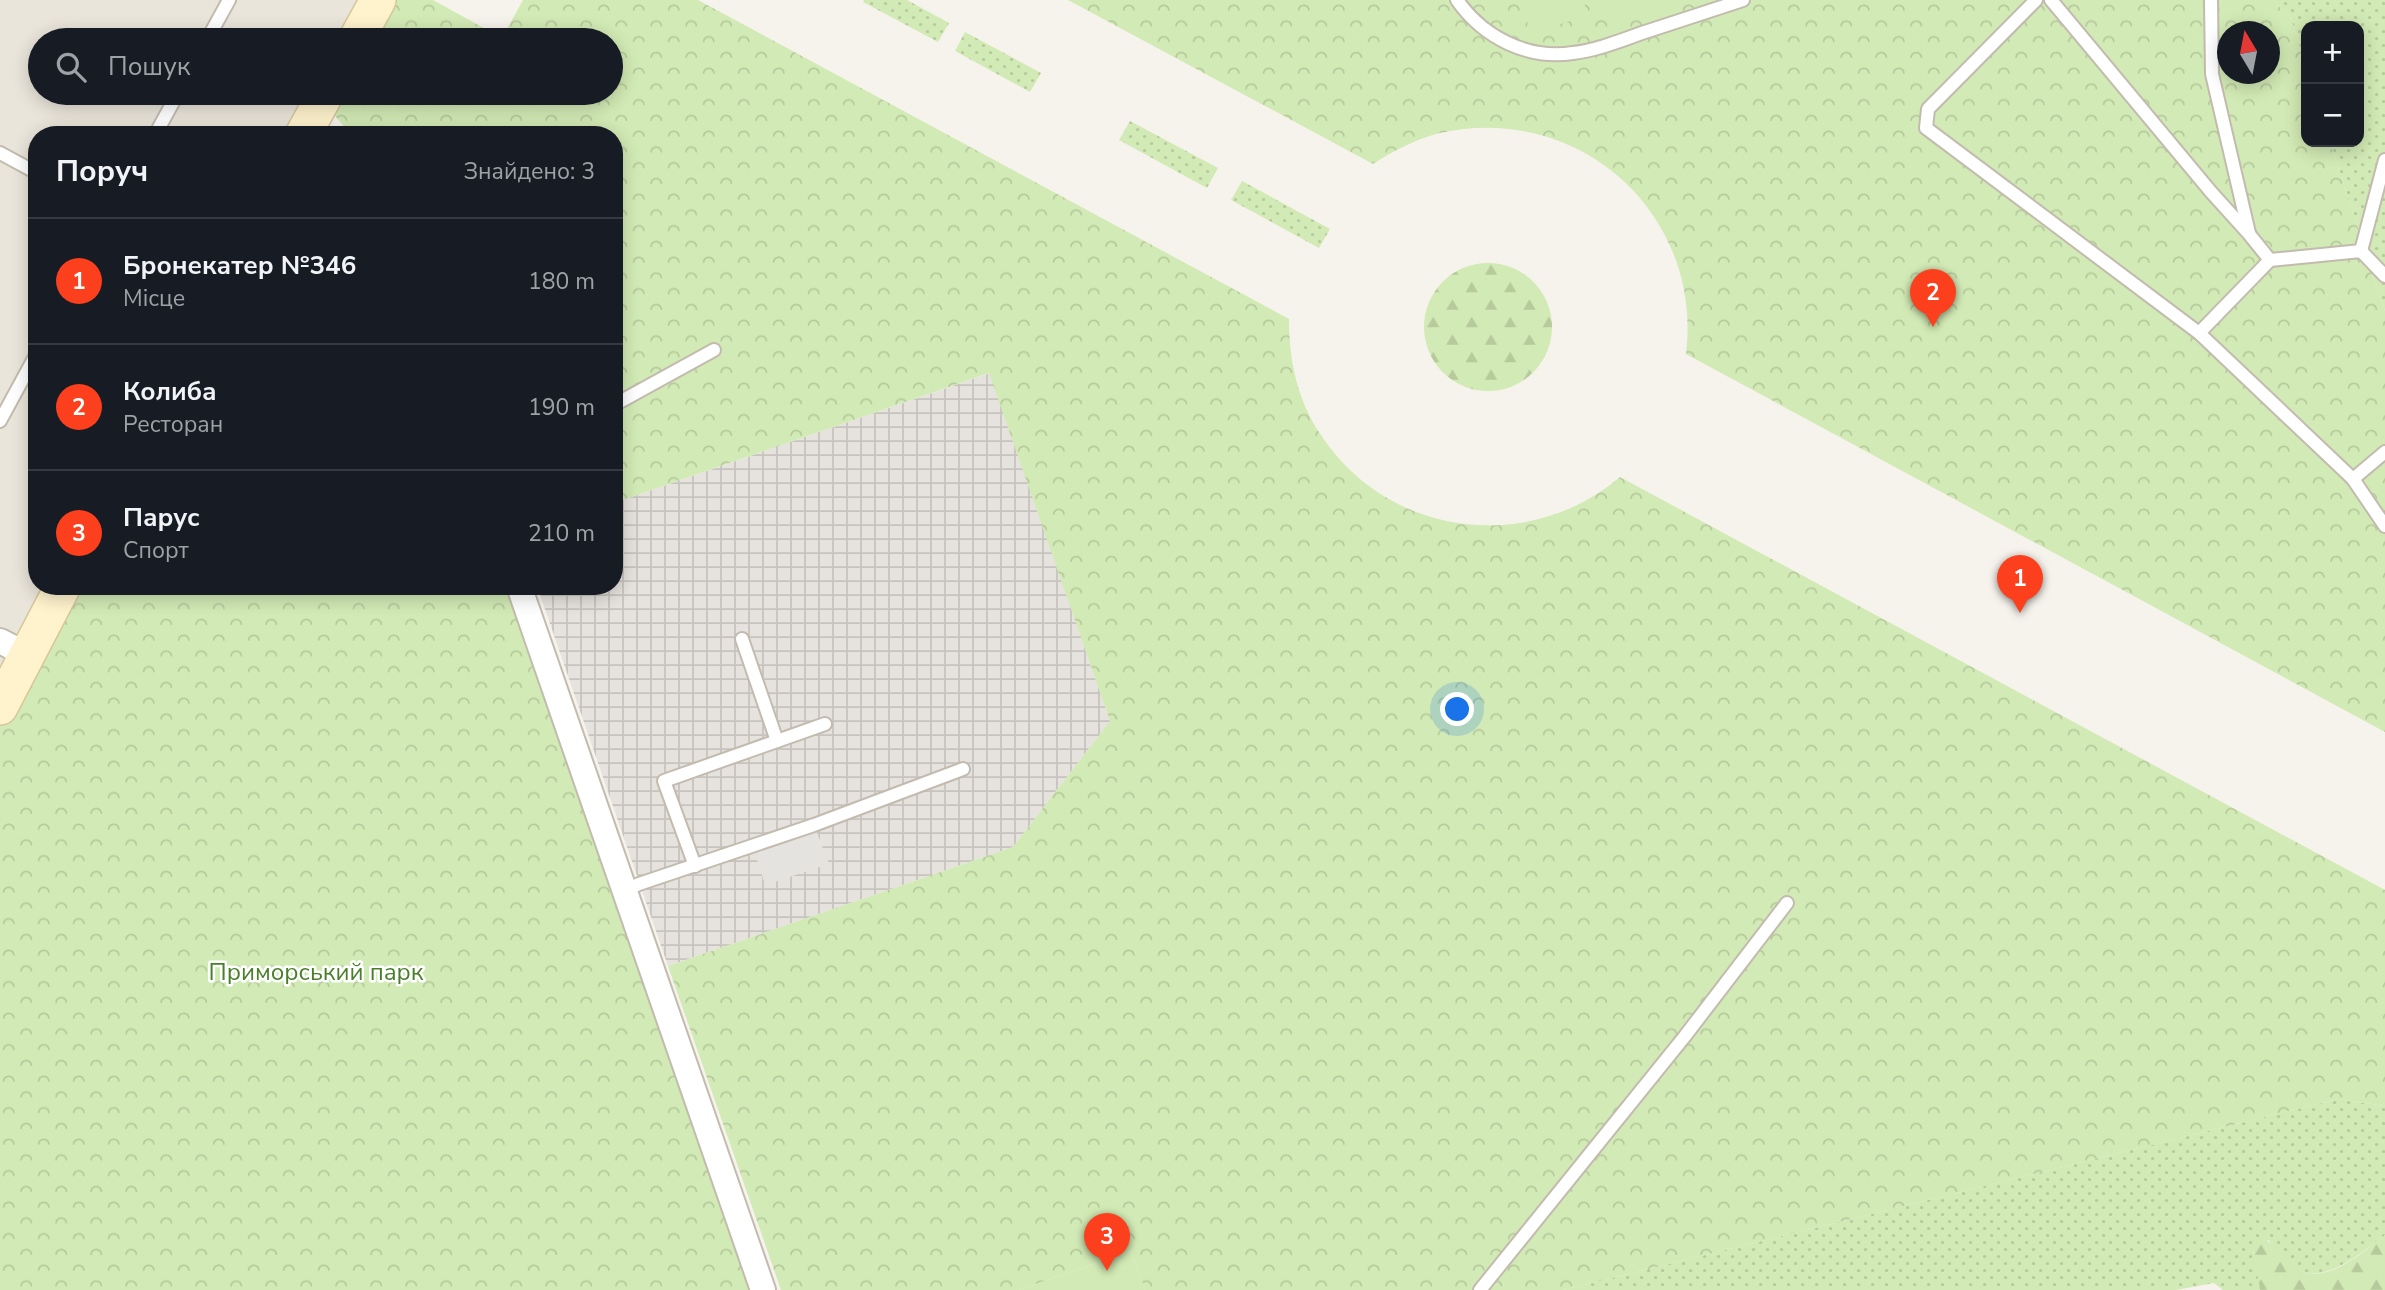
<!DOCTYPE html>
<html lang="uk">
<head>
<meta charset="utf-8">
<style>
  body { margin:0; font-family:"Nunito Sans",sans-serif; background:#242831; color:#f1f3f6 }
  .controls { position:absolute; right:21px; top:21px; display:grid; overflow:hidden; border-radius:14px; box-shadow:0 4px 18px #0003 }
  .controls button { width:63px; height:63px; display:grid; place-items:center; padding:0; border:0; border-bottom:2px solid #363941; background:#171b24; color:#f1f3f6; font:35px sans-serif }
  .compass { position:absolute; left:2217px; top:21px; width:63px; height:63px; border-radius:50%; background:#171b24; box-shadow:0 4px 18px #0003; rotate:350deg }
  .you { position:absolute; left:1458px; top:710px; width:24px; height:24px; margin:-18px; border:5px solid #fff; border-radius:50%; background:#1a73e8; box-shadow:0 0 0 10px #1a73e833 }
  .badge { display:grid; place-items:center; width:46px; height:46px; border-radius:50%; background:#fc3f1d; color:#fff; font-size:23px; font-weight:700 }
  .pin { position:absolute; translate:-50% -58px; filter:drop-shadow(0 2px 4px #0008) }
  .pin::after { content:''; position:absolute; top:37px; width:24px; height:21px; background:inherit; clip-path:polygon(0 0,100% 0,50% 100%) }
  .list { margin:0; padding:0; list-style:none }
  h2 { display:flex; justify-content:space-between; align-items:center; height:91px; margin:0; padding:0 28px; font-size:30px }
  h2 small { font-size:23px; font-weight:400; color:#9ea1a6 }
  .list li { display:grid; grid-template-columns:46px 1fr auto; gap:21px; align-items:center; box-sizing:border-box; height:126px; padding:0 28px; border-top:2px solid #363941 }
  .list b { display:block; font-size:26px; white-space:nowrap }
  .list p { margin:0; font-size:23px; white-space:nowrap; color:#9ea1a6 }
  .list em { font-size:23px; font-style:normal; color:#9ea1a6 }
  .icon { flex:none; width:38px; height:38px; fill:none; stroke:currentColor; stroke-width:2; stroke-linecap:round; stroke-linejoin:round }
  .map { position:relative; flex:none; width:2385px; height:1290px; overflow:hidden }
  .search { position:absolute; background:#171b24; box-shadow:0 4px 18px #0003; left:28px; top:28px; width:595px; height:77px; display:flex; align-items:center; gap:18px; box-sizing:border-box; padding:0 24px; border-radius:38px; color:#9ea1a6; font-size:26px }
  .panel { position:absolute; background:#171b24; box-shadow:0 4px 18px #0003; left:28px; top:126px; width:595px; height:469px; border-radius:28px }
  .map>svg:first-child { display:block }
  .residential { fill:#eae5da }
  .industrial { fill:url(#industrial-grid) }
  .grass { fill:url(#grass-dots) }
  .forest { fill:url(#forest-firs) }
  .park { fill:url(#park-crowns); fill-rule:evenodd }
  .pitch { fill:#d2eab5 }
  .parking { fill:#e5e3e0 }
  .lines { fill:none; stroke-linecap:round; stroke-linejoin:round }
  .lane-casing { stroke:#c2bbae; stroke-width:16 }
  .street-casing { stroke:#c2bbae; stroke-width:28 }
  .secondary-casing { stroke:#d6c79b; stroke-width:38 }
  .lane { stroke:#fff; stroke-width:12 }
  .street { stroke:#fff; stroke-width:24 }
  .secondary { stroke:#fff3cd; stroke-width:35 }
  .labels { text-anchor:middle; stroke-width:5; stroke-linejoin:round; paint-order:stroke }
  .park-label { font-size:24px; fill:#4a7f2a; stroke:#fff }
</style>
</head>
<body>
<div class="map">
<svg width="2385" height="1290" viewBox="0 0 2385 1290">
  <defs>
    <pattern id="industrial-grid" width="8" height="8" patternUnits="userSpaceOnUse" patternTransform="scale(1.75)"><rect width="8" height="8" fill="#e6e2dd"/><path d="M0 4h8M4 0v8" fill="none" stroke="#c7c3be"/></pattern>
    <pattern id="grass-dots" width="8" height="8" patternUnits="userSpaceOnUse" patternTransform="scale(1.75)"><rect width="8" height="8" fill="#d2eab5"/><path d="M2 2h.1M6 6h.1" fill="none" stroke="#b6ca9c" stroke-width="1.8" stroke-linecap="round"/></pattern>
    <pattern id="forest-firs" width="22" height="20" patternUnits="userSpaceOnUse" patternTransform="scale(1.75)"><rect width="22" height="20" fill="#d2eab5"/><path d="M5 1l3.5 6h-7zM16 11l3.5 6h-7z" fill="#b6ca9c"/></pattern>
    <pattern id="park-crowns" width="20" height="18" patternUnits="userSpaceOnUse" patternTransform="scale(1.75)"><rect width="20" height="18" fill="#d2eab5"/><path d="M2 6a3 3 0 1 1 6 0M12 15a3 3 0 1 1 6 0" fill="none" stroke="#b6ca9c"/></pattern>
  </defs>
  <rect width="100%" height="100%" fill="#f6f3ec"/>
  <!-- residential -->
  <polygon class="residential" points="0,0 368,0 346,40 40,40 40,93 318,93 295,135 37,135 37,586 48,586 0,675"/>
  <!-- industrial -->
  <polygon class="industrial" points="990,373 1110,721 1013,847 668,966 537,586 614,586 614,503"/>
  <!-- grass -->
  <g class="grass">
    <polygon points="864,0 907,0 949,23 938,42 863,2"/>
    <polygon points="2271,0 2385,0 2385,311 2330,142 2359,142 2359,26 2306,26 2306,67 2290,16"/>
    <polygon points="965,32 1041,73 1030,92 955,51"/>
    <polygon points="1130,121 1218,168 1207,188 1119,140"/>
    <polygon points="1242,181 1330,229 1319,248 1231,200"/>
    <path d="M2338 1099 2385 1106V1235C2364 1251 2323 1287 2296 1268 2286 1261 2277 1249 2268 1240L2253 1252 2258 1271 2260 1290H2223L2214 1283 2176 1290H1563Z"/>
  </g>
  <!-- forest -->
  <g class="forest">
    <circle cx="1488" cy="327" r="64"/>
    <path d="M2385 1235V1290H2260C2258 1275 2252 1258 2254 1243L2261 1239C2275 1242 2283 1256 2294 1266 2322 1290 2363 1252 2385 1235Z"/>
  </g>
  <!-- park -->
  <g class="park">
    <path d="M391 0H433L502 38 523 0H698L1289 319C1289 360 1297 400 1321 435 1388 537 1528 555 1620 477L2385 890V1106L2338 1099 1563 1290H1145L1131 1251 1019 1290H781L668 966 1013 847 1110 721 989 373 614 503V135H351L331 111 341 93H611V40H369Z"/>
    <path d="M1068 0H2271L2290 16 2306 67V142H2330L2385 311V732L1686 354C1703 213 1579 102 1440 133 1416 139 1393 151 1373 164ZM2228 32H2270V74H2228Z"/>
    <polygon points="72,586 517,586 761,1290 0,1290 0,720"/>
  </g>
  <!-- pitch -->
  <g class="pitch">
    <polygon points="1520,0 1583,0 1588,15 1531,34"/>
    <polygon points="1605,0 1668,0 1671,8 1614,26"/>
    <polygon points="1131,1251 1145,1290 1019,1290"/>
  </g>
  <!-- parking -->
  <polygon class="parking" points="814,825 829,864 765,885 753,846"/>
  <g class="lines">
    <defs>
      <g id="lane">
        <path d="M1457 0C1483 37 1527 60 1573 53 1598 50 1622 40 1645 32 1678 21 1710 11 1743 0"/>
        <polyline points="2036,0 1928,109 1926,128 2199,333 2353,479 2385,526"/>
        <polyline points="2051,0 2211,192 2249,234 2270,260"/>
        <polyline points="2211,0 2212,74 2249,233"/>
        <polyline points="207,40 229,0"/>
        <polyline points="155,135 178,93"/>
        <polyline points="0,153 37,173"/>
        <polyline points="2361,251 2385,160"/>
        <polyline points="2199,333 2270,260 2361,251 2385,276"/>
        <polyline points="614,405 714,350"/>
        <polyline points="0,421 37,353"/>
        <polyline points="2353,479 2385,452"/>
        <polyline points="742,639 777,741"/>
        <polyline points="695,866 664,781 825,724"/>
        <polyline points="624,891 639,884 814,825 963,769"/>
        <polyline points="1480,1290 1685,1036 1787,903"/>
      </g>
      <g id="street">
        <polyline points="519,586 763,1290"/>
        <polyline points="0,641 27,655"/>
      </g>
      <g id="secondary">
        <polyline points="356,40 378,0"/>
        <polyline points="303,135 326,93"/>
        <polyline points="0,707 63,586"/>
      </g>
    </defs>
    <!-- lane casing -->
    <use href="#lane" class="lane-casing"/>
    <!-- street casing -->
    <use href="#street" class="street-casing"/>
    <!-- secondary casing -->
    <use href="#secondary" class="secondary-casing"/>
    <!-- lane -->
    <use href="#lane" class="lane"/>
    <!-- street -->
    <use href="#street" class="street"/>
    <!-- secondary -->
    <use href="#secondary" class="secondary"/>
  </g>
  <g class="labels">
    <!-- park labels -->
    <g class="park-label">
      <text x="316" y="980">Приморський парк</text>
    </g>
  </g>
</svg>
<div class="controls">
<button>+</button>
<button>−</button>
</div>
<svg class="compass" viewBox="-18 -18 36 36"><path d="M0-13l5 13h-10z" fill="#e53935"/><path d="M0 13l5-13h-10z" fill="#9ea1a6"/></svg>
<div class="you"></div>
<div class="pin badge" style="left:2020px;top:613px">1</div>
<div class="pin badge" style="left:1933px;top:327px">2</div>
<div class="pin badge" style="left:1107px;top:1271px">3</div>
<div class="search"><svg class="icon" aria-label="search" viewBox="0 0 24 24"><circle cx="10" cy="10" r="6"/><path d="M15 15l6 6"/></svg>Пошук</div>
<section class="panel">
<h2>Поруч<small>Знайдено: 3</small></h2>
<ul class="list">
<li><span class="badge">1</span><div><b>Бронекатер №346</b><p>Місце</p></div><em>180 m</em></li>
<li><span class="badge">2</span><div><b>Колиба</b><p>Ресторан</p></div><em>190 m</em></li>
<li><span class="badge">3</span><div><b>Парус</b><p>Спорт</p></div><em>210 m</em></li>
</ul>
</section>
</div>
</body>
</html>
